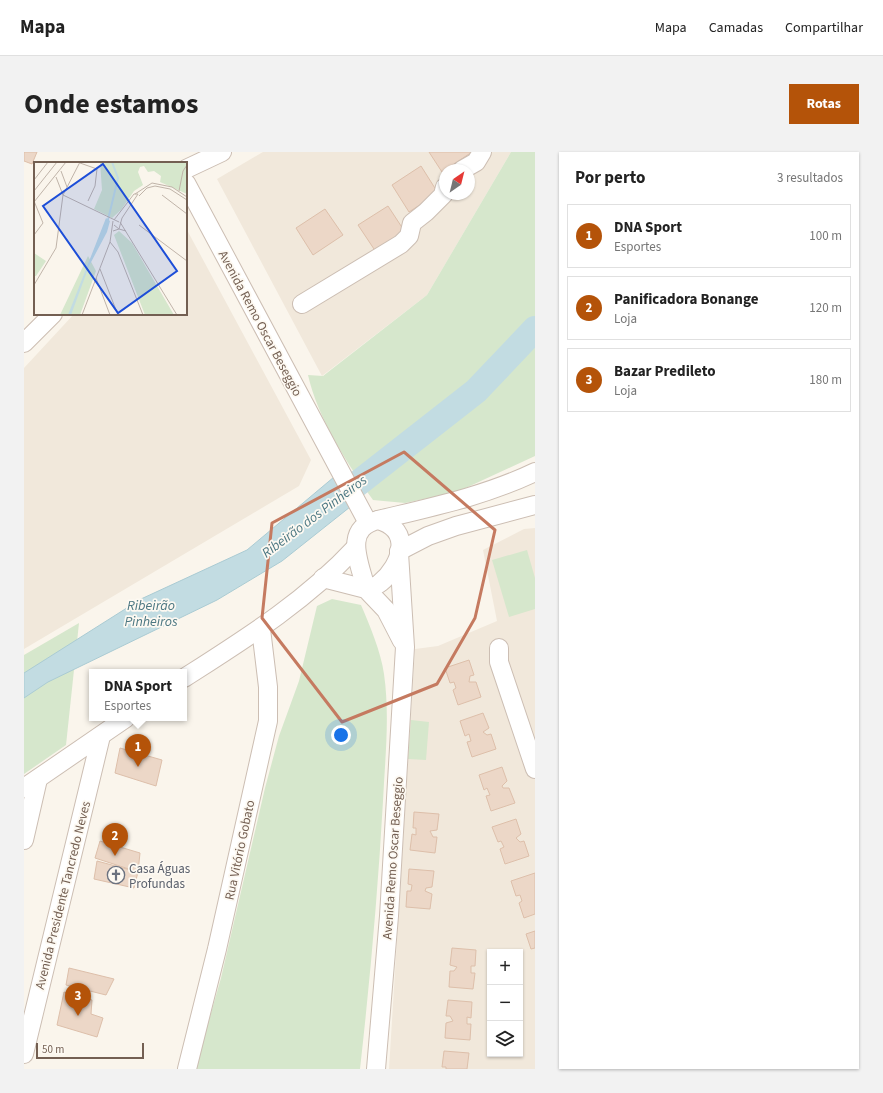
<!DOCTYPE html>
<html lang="pt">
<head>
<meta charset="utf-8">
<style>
  body { margin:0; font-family:"Source Sans 3",sans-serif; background:#f2f2f2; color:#222 }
  .controls { position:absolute; right:12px; bottom:12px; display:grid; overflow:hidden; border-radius:0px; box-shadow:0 1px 3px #0004 }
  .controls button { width:36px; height:36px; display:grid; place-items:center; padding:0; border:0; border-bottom:1px solid #e0e0e0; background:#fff; color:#222; font:20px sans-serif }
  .compass { position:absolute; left:415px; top:12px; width:36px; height:36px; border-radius:50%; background:#fff; box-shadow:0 1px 3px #0004; rotate:35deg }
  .scale { position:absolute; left:12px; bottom:10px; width:108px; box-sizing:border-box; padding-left:4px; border:2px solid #735f52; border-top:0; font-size:11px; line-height:14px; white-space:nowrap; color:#735f52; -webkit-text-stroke:3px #fdf9f2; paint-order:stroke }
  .you { position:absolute; left:317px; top:583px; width:14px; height:14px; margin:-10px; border:3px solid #fff; border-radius:50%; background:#1a73e8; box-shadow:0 0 0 6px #1a73e833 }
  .badge { display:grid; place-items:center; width:26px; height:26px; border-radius:50%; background:#b45309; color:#fff; font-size:13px; font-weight:700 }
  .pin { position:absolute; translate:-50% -33px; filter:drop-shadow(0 1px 2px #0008) }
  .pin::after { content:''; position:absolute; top:21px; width:14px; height:12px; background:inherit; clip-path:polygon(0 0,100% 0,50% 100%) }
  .popup { position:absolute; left:65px; top:517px; width:98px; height:52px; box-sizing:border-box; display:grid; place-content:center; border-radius:0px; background:#fff; filter:drop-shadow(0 1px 3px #0005); font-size:13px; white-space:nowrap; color:#767676 }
  .popup b { font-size:15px; color:#222 }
  .popup::after { content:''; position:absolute; left:50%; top:100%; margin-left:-8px; border:8px solid transparent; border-top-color:#fff }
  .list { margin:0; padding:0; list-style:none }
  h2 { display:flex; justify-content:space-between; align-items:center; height:52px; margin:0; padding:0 16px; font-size:17px }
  h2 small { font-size:13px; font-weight:400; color:#767676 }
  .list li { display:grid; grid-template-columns:26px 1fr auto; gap:12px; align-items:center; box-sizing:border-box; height:64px; margin:0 8px 8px; padding:0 8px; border:1px solid #e0e0e0; border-radius:0px }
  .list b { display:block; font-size:15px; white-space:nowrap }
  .list p { margin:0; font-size:13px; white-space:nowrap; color:#767676 }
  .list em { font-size:13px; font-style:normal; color:#767676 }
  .icon { flex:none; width:22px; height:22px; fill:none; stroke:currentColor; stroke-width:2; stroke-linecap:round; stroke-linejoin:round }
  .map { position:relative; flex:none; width:511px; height:917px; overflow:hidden; border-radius:0px }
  header { display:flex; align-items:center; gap:24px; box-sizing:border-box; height:56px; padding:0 20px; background:#fff; border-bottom:1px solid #e0e0e0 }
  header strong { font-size:19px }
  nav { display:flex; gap:22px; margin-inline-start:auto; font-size:14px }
  .intro { display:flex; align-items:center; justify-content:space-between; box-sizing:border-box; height:96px; padding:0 24px }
  h1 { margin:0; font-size:28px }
  .button { padding:10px 18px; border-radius:0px; background:#b45309; color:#fff; font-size:14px; font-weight:700 }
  main { display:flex; gap:24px; padding:0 24px }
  aside { flex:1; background:#fff; border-radius:0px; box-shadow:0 1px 3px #0004 }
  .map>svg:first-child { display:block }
  .residential { fill:#f1e8db; fill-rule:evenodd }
  .green { fill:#d6e7cc }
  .water { fill:#c2dce2; stroke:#aacbd3 }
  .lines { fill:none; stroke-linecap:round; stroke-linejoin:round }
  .river { stroke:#c2dce2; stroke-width:26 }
  .building { fill:#ecd7c7; stroke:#ddbfaa }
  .minor-casing { stroke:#ccbeb3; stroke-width:20 }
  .minor { stroke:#fff; stroke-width:18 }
  .marked { fill:none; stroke:#c57a60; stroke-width:3; stroke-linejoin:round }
  .labels { text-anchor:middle; stroke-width:3.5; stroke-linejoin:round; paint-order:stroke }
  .street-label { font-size:13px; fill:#735f52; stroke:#fdf9f2 }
  .worship-label { font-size:13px; fill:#5b616d; stroke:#fdf9f2; text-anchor:start }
  .water-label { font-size:14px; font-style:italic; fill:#4d7883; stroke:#fdf9f2 }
  .inset-river { fill:none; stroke:#c2dce2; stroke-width:2 }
  .inset-road { fill:none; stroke:#c0b4a9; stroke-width:1 }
  .view { fill:#1d4ed8; fill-opacity:0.15; stroke:#1d4ed8; stroke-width:2 }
  .inset-edge { fill:none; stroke:#735f52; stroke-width:2 }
</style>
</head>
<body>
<header>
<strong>Mapa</strong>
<nav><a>Mapa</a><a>Camadas</a><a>Compartilhar</a></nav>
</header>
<div class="intro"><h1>Onde estamos</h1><a class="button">Rotas</a></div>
<main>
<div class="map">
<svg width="511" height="917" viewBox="0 0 511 917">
  <rect width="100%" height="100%" fill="#faf5ec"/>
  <!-- residential -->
  <g class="residential">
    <path d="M239 0H487L403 143 298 224 193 27ZM421 18H445V42H421Z"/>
    <polygon points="163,78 287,308 275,334 0,497 0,216 50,162 162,162"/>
    <path d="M511 376V917H365L391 497 414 494 473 469 459 398 500 377ZM466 800H496V902H466Z"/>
  </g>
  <!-- green -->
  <g class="green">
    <path d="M487 0H511V304L433 340 381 351 349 348C323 311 294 267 284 223L299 224 403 143Z"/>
    <polygon points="503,398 511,426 511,457 485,465 468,408"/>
    <path d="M308 447 337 453C346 474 357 500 360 522 366 564 361 607 359 649 354 739 346 828 336 917H171L197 826 241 636 255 584 275 529 293 454Z"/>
    <polygon points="55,471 42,593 0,622 0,503"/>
    <polygon points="387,568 405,570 402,608 384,607"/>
  </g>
  <!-- water -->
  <polygon class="water" points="310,325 326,355 258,409 193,448 24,530 0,546 0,521 117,447 223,398"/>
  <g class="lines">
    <!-- river -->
    <polyline class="river" points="305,354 452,239 511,177"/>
  </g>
  <!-- building -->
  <g class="building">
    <polygon points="0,0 13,0 8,12 0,9"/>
    <polygon points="405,0 448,0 418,20"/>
    <polygon points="397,14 414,41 385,60 368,33"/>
    <polygon points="364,54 381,80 352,100 334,73"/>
    <polygon points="301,57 319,83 289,103 272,76"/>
    <polygon points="445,508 450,523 446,524 445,530 452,530 457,545 434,553 429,538 432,536 430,530 426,531 421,516"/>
    <polygon points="459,561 465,576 459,580 463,583 467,582 472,597 448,605 443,590 447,589 445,582 441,584 436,569"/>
    <polygon points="96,596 138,608 132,634 91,621"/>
    <polygon points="478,615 483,629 478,634 479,636 485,636 491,651 467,659 462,644 466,643 463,636 460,638 455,623"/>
    <polygon points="390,660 415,662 413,678 406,679 409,685 413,685 411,701 386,698 388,682 392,683 392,676 389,676"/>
    <polygon points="492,667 497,682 492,686 496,690 500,689 505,704 481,712 476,697 480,695 477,689 474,690 468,675"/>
    <polygon points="76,689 116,701 114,720 71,706"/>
    <polygon points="73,709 114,720 110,736 70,727"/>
    <polygon points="385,717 410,719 408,735 402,736 401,739 408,742 406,757 382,755 383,739 387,739 388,733 384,732"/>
    <polygon points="511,721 511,762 500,766 495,751 498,749 496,743 492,744 487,729"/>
    <polygon points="511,779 511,796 507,797 502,782"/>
    <polygon points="428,796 452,798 451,814 447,814 447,821 451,821 449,837 425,835 426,819 430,819 433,815 426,813"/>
    <polygon points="45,816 90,827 82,843 42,833"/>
    <polygon points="40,840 68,848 67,862 79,866 73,885 33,873"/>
    <polygon points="424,848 448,850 447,866 443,865 443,872 447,872 446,888 421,886 422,871 429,869 426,864 422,864"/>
    <polygon points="420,899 445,901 443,917 422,917 422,915 418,915"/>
  </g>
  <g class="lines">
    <defs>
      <g id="minor">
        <polyline points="162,17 198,0"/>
        <polyline points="438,18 452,10 458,0"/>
        <polyline points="162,31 344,371"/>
        <polyline points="278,152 377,92 385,84 388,71 402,60 419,43 421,35"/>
        <polyline points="0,191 29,162"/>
        <path d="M354 368C389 377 378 413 356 431 353 434 347 435 342 437 336 411 318 377 354 368Z"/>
        <path d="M354 368C408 355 461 344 511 320"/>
        <polyline points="375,399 404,384 432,374 511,353"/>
        <polyline points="299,426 342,437 362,458 378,489"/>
        <polyline points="475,496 475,510 511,617"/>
        <path d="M160 526C221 487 282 449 332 395"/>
        <polyline points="0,636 102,566"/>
        <polyline points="0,688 14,627"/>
        <polyline points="0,902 77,584"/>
        <polyline points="163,917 193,797 244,569 244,535 237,477"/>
        <polyline points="352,917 365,764 381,495 375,401"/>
      </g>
    </defs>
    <!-- minor casing -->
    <use href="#minor" class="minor-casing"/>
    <!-- minor -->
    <use href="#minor" class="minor"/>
  </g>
  <!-- marked area -->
  <path class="marked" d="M380 300 471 378 451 466 413 532 318 570 238 466 248 371Z"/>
  <!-- icons -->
  <defs>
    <symbol id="church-ring" viewBox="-11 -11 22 22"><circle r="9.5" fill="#fdf9f2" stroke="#6b7280" stroke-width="1.5"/><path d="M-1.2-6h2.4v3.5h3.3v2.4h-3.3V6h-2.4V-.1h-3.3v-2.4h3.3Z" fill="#6b7280"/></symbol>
  </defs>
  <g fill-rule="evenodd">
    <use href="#church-ring" x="82" y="713" width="20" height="20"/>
  </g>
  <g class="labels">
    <!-- street labels -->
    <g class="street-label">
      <text transform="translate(237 171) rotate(62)" y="5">Avenida Remo Oscar Beseggio</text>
      <text transform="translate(215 698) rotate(-78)" y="5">Rua Vitório Gobato</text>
      <text transform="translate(368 706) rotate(-86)" y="5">Avenida Remo Oscar Beseggio</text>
      <text transform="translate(38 743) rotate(-76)" y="5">Avenida Presidente Tancredo Neves</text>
    </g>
    <!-- worship labels -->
    <g class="worship-label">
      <text x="105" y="721">Casa Águas<tspan x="105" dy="15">Profundas</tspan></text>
    </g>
    <!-- water labels -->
    <g class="water-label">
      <text transform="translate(290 364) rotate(-37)" y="5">Ribeirão dos Pinheiros</text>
      <text x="127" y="458">Ribeirão<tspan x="127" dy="16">Pinheiros</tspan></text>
    </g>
  </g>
  <!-- overview -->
  <g transform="translate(10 10)">
    <rect width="153" height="153" fill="#faf5ec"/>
    <path d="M66 0H153V32L126 20 127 14 120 9 114 10 110 4 106 5 104 10 109 23 100 29 87 48 78 56 60 47 68 28ZM85 69 98 81 140 153H111L80 73ZM0 91 12 99 2 114H0ZM54 94 62 109 46 153H26Z" fill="#d6e7cc"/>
    <path d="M72 56 76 59 73 70 55 104 37 153H34Z" fill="#c2dce2"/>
    <path class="inset-river" d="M73 62 84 16 78 0"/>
    <path class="inset-road" d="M46 1 63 7 61 24 54 39M27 9 33 25M22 15 29 33M0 18 14 0M0 29 23 0M145 29 149 9 153 3M101 32 118 21 138 25 153 35M29 33 85 60M128 33 153 52M105 34 113 26 121 24 136 27 153 38M0 40 32 0M86 60 143 153M80 63 85 67 88 56 104 32H100L80 58M105 63 153 99M79 69 85 67 92 69M0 73 9 61 0 39M76 80 84 90 109 153M66 107 84 153M62 116 76 153M0 123 22 86 29 33 46 0M48 153 76 80 79 59"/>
    <path class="view" d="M69 2 143 109 84 151 9 44Z"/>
    <rect width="153" height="153" class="inset-edge"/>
  </g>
</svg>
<div class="controls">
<button>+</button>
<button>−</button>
<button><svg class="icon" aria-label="layers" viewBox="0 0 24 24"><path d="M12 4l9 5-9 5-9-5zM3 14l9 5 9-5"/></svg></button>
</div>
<svg class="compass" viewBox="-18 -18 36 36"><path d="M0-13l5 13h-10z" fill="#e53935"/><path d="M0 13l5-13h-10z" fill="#767676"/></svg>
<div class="scale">50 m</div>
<div class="you"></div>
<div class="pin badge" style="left:114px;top:615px">1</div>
<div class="popup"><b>DNA Sport</b>Esportes</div>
<div class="pin badge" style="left:91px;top:704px">2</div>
<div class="pin badge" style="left:54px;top:864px">3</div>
</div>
<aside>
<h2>Por perto<small>3 resultados</small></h2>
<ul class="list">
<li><span class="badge">1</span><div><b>DNA Sport</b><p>Esportes</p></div><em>100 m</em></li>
<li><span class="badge">2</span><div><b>Panificadora Bonange</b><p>Loja</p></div><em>120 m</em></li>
<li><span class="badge">3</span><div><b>Bazar Predileto</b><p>Loja</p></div><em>180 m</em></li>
</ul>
</aside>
</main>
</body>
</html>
